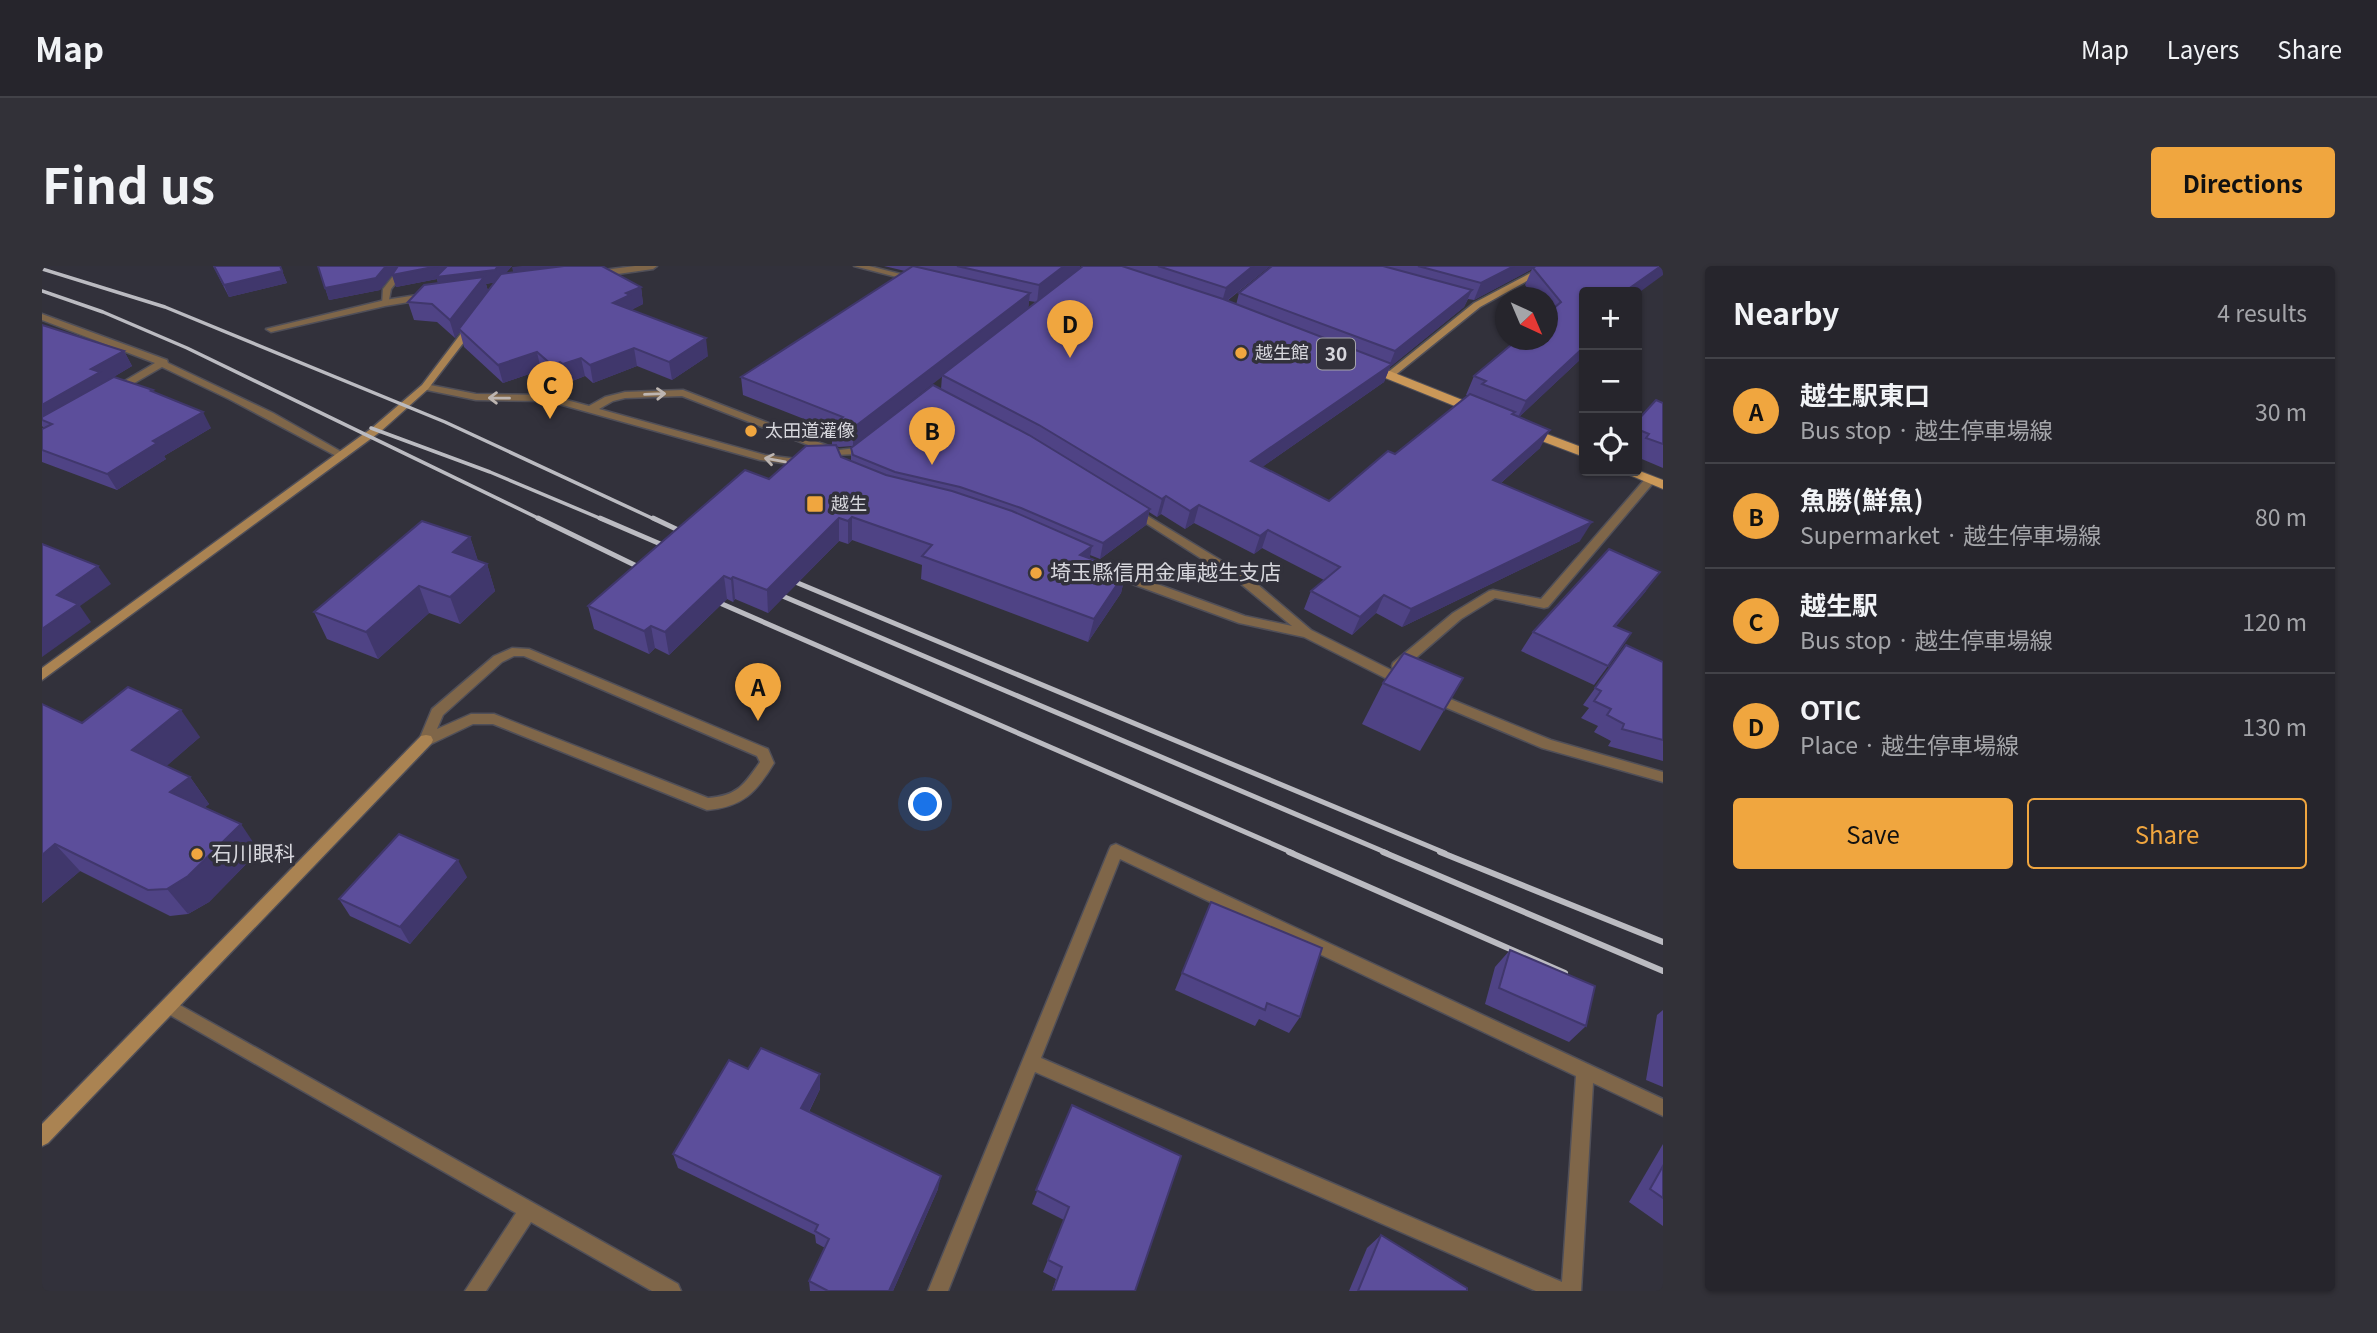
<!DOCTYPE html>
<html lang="en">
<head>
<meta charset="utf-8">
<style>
  body { margin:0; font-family:Georgia,"Noto Sans JP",serif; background:#323138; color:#f1f3f6 }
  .controls { position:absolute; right:21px; top:21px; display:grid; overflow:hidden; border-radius:7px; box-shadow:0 2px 5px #0004 }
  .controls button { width:63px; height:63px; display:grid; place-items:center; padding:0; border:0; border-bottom:2px solid #424248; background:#26252c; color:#f1f3f6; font:35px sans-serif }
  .compass { position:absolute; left:1453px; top:21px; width:63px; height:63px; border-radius:50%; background:#26252c; box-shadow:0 2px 5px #0004; rotate:136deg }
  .you { position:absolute; left:884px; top:539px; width:24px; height:24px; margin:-18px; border:5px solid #fff; border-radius:50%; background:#1a73e8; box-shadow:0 0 0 10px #1a73e833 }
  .badge { display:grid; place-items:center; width:46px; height:46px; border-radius:50%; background:#f0a63f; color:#111; font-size:23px; font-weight:700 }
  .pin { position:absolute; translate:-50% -58px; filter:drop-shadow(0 2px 4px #0008) }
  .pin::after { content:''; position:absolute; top:37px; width:24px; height:21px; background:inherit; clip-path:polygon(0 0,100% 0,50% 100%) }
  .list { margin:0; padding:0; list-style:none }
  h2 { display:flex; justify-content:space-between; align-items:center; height:91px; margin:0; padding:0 28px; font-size:30px }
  h2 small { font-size:23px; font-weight:400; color:#a4a5a9 }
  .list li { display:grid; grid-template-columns:46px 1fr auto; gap:21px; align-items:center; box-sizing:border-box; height:105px; padding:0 28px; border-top:2px solid #424248 }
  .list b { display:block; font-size:26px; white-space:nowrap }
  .list p { margin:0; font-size:23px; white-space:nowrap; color:#a4a5a9 }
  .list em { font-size:23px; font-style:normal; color:#a4a5a9 }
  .actions { display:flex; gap:14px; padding:21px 28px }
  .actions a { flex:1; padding:16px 0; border:2px solid #f0a63f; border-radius:7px; text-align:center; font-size:24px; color:#f0a63f }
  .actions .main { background:#f0a63f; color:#111 }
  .icon { flex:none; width:38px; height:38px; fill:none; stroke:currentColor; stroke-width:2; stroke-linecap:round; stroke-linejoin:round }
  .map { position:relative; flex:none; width:1621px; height:1025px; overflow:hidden; border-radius:7px }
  header { display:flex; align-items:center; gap:42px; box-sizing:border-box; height:98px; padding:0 35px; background:#26252c; border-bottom:2px solid #424248 }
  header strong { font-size:33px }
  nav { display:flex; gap:38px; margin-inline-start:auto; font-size:24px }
  .intro { display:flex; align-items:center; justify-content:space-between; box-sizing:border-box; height:168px; padding:0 42px }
  h1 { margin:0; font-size:49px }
  .button { padding:18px 32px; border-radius:7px; background:#f0a63f; color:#111; font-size:24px; font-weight:700 }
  main { display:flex; gap:42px; padding:0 42px }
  aside { flex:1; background:#26252c; border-radius:7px; box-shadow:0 2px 5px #0004 }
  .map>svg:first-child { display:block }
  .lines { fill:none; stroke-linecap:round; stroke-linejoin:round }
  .lane-casing { stroke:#504f58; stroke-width:3 }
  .street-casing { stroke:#504f58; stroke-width:3 }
  .secondary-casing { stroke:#504f58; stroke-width:3 }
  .primary-casing { stroke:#504f58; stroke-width:2 }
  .lane { fill:#7f6649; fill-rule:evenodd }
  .street { fill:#7f6649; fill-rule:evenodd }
  .secondary { fill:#aa8352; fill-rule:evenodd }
  .primary { fill:#cb9858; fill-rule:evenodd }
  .rail-far2 { stroke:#bbbbc1; stroke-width:3.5 }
  .rail-far1 { stroke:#bbbbc1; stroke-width:5 }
  .rail { stroke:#bbbbc1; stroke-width:6 }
  .wall { fill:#4f4385; fill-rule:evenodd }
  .shaded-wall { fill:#40376c }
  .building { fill:#5c4e9b; stroke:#40376c; stroke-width:2 }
  .oneway { stroke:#bdb5b1 }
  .poi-dot { fill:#f0a63f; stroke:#32313b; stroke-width:2.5 }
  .labels { text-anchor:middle; stroke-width:7; stroke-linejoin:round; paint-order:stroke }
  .far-poi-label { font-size:18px; fill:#d7d7dd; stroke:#32313b; text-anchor:start }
  .shield { fill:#32313b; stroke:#a6a5ac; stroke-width:2 }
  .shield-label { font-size:19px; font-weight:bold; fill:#d7d7dd }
  .poi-label { font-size:21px; fill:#d7d7dd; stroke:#32313b; text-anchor:start }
</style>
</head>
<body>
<header>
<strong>Map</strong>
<nav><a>Map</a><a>Layers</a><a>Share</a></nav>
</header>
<div class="intro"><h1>Find us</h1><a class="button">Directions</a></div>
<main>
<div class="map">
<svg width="1621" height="1025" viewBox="0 0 1621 1025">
  <rect width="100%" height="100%" fill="#32313b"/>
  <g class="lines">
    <defs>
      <g id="lane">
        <polygon points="593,0 615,0 611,3 554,11 550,8 554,5"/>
        <polygon points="812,0 827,0 878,13 874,16"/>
        <polygon points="388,27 391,28 391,32 343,40 229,66 224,63 343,34"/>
        <polygon points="1608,211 1613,214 1612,216 1506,341 1502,342 1453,332 1419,353 1361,403 1351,403 1350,400 1351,397 1411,347 1447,325 1451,324 1499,333 1604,212"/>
        <path d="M470 382 487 383 726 483 732 497C714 527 700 541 665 544L451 458H431L389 478H379L377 474 390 443 452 390ZM472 390H482L715 490 718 496C702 519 695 530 666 532L452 448H429L395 463 401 449 460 396Z"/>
      </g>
      <g id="street">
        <polygon points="359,0 367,0 349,23 346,39 340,39 341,23"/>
        <polygon points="0,48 125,94 126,97 231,147 305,189 304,191 296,191 187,133 120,101 75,127 69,127 69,123 113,97 0,54"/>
        <polygon points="383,118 434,128 506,129 547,140 563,131 583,126 641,124 797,184 815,182 820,185 815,188 792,189 640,130 583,132 571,135 557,143 723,189 763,194 768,197 763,200 718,194 506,135 434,134 380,123 380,119"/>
        <polygon points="1089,240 1208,312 1269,364 1369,414 1370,417 1369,420 1359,420 1262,371 1197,357 1063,308 1063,302 1071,302 1203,350 1250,360 1199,318 1085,245 1083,243"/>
        <polygon points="1391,426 1509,474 1621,506 1621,516 1500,482 1386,434 1384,431 1386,428"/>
        <path d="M1074 578 1621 833V850L1551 817 1539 1025H1494L993 806 906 1025H886L1067 584 1069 580ZM1078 593 1534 810 1520 1016 999 792Z"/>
        <polygon points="127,733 636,1018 639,1025 610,1025 489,956 444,1025 423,1025 474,947 121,745 119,740 121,735"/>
      </g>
      <g id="secondary">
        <polygon points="1502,0 1512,0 1438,41 1351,111 1345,111 1345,107 1432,37"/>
        <polygon points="427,57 435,59 386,123 338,166 0,414 0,402 330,162 380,119"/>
        <polygon points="384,469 389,470 391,474 389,478 6,877 0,880 0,858 379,470"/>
      </g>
      <g id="primary">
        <polygon points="1325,96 1443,143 1445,146 1439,150 1435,149 1321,103 1319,100"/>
        <polygon points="1481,159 1542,182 1542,191 1476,166 1475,163"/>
        <polygon points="1595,204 1621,214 1621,223 1578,205"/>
      </g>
    </defs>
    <!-- lane casing -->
    <use href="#lane" class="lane-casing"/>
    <!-- street casing -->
    <use href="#street" class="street-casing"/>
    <!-- secondary casing -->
    <use href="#secondary" class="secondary-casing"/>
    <!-- primary casing -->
    <use href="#primary" class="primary-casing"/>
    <!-- lane -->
    <use href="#lane" class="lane"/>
    <!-- street -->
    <use href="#street" class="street"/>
    <!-- secondary -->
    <use href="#secondary" class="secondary"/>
    <!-- primary -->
    <use href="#primary" class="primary"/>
    <!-- rail-far2 -->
    <g class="rail-far2">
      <polyline points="0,3 123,41 403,156 614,254"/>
      <polyline points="0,25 61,46 145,82 500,254"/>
      <polyline points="329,162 448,206 562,254"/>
    </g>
    <!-- rail-far1 -->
    <g class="rail-far1">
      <polyline points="496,252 609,307"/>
      <polyline points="558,252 637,286"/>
      <polyline points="611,252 653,272"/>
      <polyline points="739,310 1403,587"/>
      <polyline points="724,323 1345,587"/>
      <polyline points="664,331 1251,587"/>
    </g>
    <!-- rail -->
    <g class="rail">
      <polyline points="1247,586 1523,707"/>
      <polyline points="1341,586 1621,705"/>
      <polyline points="1398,586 1621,676"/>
    </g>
  </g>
  <!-- wall -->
  <g class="wall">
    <polygon points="171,0 238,0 245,17 187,31"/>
    <path d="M276 0H470L463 8 599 21 601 38 591 43V44L666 90 630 114 595 100 551 117 543 110 525 117 522 114 514 117 499 104 461 117 422 81 418 66 413 72 395 56 372 54 366 36 396 17 395 13 354 21 350 9 338 24 287 34ZM453 16 446 25 444 18Z"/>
    <path d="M842 0H1038V3L1041 0H1228L1185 35 1194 39 1197 27 1230 0H1621L1542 26V90L1477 151 1498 182 1459 217 1538 275 1360 361 1334 347 1310 369 1262 343 1269 325 1282 314 1220 282 1212 288 1152 257 1143 263 1119 248 1115 251 1107 246 1104 259 1058 293 1048 289V292L1084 305 1079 327 1046 376 879 313 880 299 810 274 806 278 797 275 726 347 693 333 691 336 685 333 627 389 613 382 607 388 552 363 546 340 727 213 792 179H790V164L701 129 699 111 863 5ZM1490 3 1483 19 1493 32H1506V74L1432 110 1424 129 1427 130 1353 188 1287 235 1220 201 1342 116 1348 101 1422 41 1426 33 1432 34ZM987 35 994 36 986 43ZM900 110 899 123 809 182V195L799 191 794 180 797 181 811 180Z"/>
    <polygon points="0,59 82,85 90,100 63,116 113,127 169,162 122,190 124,193 75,224 0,196 0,163 2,162 0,160"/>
    <polygon points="1621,137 1621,202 1595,191 1595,155"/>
    <polygon points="428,271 436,295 445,298 453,325 418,358 387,347 336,393 285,373 272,346"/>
    <polygon points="1604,325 1574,360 1566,400 1552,419 1479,385 1491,366"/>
    <polygon points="1584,379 1621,396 1621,495 1566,480 1569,475 1552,466 1556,460 1539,452 1547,442 1541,439"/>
    <polygon points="1421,412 1378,485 1320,458 1341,417"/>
    <polygon points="40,457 158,471 124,500 148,511 167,538 162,542 217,585 167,636 146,648 128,650 38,605 0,637"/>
    <polygon points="425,611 368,678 308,650 297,633"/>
    <polygon points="1169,636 1258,751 1247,767 1217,753 1213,760 1133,724"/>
    <polygon points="1468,684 1544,760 1527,776 1443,738 1453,701"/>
    <polygon points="1621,744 1621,821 1604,814 1615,749"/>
    <polygon points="706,803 778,823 767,846 896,923 851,1025 768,1025 767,1015 783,982 774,977 773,969 636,902 631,888"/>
    <polygon points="1030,839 1093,1025 1010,1025 1014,1013 1001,1006 1022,954 990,938"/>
    <polygon points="1621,878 1621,960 1587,936"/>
    <polygon points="1339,969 1425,1025 1307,1025 1325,982"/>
  </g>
  <!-- shaded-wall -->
  <g class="shaded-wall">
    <polygon points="344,0 470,0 456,16 444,18 447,28 417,63 418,66 413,72 395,13 354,21 350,9 338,24 287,34 283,22"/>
    <polygon points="480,0 538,0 473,14 470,1"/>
    <polygon points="1022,0 1038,0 1038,3 995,37 997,19"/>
    <polygon points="1211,0 1228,0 1179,39 1184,22"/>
    <polygon points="1472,0 1496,0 1432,34 1439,17"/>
    <polygon points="1619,0 1621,0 1621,9 1595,28 1595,26 1582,26"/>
    <polygon points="240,5 245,17 187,31 182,19"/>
    <polygon points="599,21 601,38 591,43 591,47 571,37 584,27"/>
    <polygon points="1430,24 1422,41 1348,101 1342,116 1203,213 1209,195 1347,100 1353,85"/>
    <polygon points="988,27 986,44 811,180 811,162"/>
    <polygon points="664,72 666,90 630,114 627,96"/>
    <polygon points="1542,81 1542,90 1475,153 1484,135"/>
    <polygon points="592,82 595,100 551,117 548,99"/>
    <polygon points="82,85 90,100 0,154 0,139 49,103"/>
    <polygon points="495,86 499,104 461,117 456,99"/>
    <polygon points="539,92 543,110 525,117 521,98"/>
    <polygon points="518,96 522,114 514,117 510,99"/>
    <polygon points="161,146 169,162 122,190 124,193 75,224 65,208 111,175"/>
    <polygon points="1508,164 1498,182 1442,232 1451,214"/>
    <polygon points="1124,230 1119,248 1115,251 1120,233"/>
    <polygon points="1157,239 1152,257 1143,263 1148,245"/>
    <polygon points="1108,243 1104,259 1058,293 1061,277"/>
    <polygon points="810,251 810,274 806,278 806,255"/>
    <polygon points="797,252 797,275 726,347 725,324"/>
    <polygon points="1550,256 1538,275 1360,361 1369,343"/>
    <polygon points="1226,264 1220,282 1212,288 1218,270"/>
    <polygon points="428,271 437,298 411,286"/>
    <polygon points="1050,280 1046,302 1038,289"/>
    <polygon points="445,298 453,325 418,358 408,331"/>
    <polygon points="56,300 69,318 38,340 49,356 0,391 0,363 15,329"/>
    <polygon points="1084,305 1079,327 1046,376 1052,353"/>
    <polygon points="1618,306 1604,325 1559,378 1572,360"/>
    <polygon points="682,310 685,333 627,389 623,366"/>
    <polygon points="691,311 693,333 691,336 689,313"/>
    <polygon points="377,320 387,347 336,393 324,366"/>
    <polygon points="1342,329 1334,347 1310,369 1318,351"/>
    <polygon points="609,360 613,382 607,388 602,365"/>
    <polygon points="139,444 158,471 111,512 90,484"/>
    <polygon points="148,511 167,538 148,553 128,526"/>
    <polygon points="199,558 217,585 167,636 146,648 125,623"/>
    <polygon points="13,578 38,605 0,637 0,589"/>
    <polygon points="416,594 425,611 368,678 358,661"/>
    <polygon points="778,808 778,823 761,857 759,842"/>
    <polygon points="899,910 896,923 851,1025 847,1025"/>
  </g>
  <!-- building -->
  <g class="building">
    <polygon points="172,0 238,0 240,5 182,19"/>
    <polygon points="276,0 344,0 334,12 283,22"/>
    <polygon points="356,0 396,0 350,9"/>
    <polygon points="405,0 456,0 453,4 394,11"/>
    <polygon points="522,0 560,0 599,21 584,27 588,29 571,37 664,72 627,96 592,82 548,99 539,92 521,98 518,96 510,99 495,86 456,99 417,63 459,8"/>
    <polygon points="871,0 988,27 811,162 797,163 790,161 801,151 699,111"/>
    <polygon points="915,0 1022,0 997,19"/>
    <polygon points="1041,0 1080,0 1181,33 1350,98 1209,195 1287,235 1346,185 1353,188 1428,128 1473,146 1470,148 1508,164 1451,214 1550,256 1369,343 1342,329 1318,351 1269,325 1298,301 1226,264 1218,270 1157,239 1148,245 1124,230 1120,233 997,159 900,109"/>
    <polygon points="1116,0 1211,0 1184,22"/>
    <polygon points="1230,0 1341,0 1430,24 1353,85 1197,27"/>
    <polygon points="1376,0 1472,0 1439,17"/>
    <polygon points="1494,0 1619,0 1582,26 1542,26 1542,81 1484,135 1440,118 1444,115 1432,110 1475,74 1506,74 1506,47 1519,36 1491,2"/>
    <polygon points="442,11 408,54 390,38 366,36 382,19"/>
    <polygon points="0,59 82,85 49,103 58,106 0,139"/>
    <polygon points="72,111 111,124 109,125 161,146 111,175 115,177 65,208 0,184 0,163 10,158 0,154 0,151"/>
    <polygon points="891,119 987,169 1108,243 1061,277 979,242 918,221 853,206 811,189 809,182"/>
    <polygon points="1614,134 1621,137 1621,178 1604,172 1607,168 1595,163 1595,155"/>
    <polygon points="794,179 799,191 844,209 910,225 970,245 1050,280 1038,289 1084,305 1052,353 880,290 890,279 810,251 806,255 797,252 725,324 691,311 689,313 682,310 623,366 609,360 602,365 546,340 703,204 727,213 764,180"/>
    <polygon points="380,255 428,271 411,286 445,298 408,331 377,320 324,366 272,346"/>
    <polygon points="0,278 56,300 15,329 36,338 0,363"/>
    <polygon points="1567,283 1618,306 1572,360 1589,367 1566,400 1491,366"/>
    <polygon points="1584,379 1621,396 1621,474 1580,463 1582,458 1565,449 1569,443 1552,435 1559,425 1553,422"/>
    <polygon points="1362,387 1421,412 1402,444 1341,417"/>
    <polygon points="86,421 139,444 90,484 148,511 128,526 199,558 146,610 125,623 106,624 13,578 0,589 0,438 40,457"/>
    <polygon points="357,568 416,594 358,661 297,633"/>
    <polygon points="1169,636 1280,682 1258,751 1225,737 1223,744 1140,707"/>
    <polygon points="1468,684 1553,720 1544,760 1457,722"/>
    <polygon points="719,782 778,808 759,842 899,910 847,1025 786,1025 767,1015 787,973 773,965 776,959 631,888 687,794 706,803"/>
    <polygon points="1030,839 1139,890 1093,1025 1011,1025 1020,1001 1006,994 1027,941 994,924"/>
    <polygon points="1621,900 1621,932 1608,923"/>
    <polygon points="1339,969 1425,1022 1425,1025 1316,1025"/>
  </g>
  <!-- one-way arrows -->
  <defs><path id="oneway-shaft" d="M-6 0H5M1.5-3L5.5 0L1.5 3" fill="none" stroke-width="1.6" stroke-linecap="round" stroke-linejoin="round" transform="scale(1.75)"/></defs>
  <g class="oneway">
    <use href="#oneway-shaft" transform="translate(613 128) rotate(-2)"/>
    <use href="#oneway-shaft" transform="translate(457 132) rotate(-179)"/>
    <use href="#oneway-shaft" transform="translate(733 194) rotate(-170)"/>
  </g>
  <!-- markers -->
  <g class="poi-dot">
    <circle cx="1199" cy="87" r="7"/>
    <circle cx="709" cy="165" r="7"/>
    <rect x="764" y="229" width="18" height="18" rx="3.5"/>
    <circle cx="994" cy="307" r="7"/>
    <circle cx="155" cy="588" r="7"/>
  </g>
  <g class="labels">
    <!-- far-poi labels -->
    <g class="far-poi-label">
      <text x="1213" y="93">越生館</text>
      <text x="723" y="171">太田道灌像</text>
      <text x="789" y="244">越生</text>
    </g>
    <!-- shield labels -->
    <rect class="shield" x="1275" y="72.5" width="38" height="31" rx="5"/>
    <g class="shield-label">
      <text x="1294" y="95">30</text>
    </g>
    <!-- poi labels -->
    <g class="poi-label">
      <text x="1008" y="314">埼玉縣信用金庫越生支店</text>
      <text x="169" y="595">石川眼科</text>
    </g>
  </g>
</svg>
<div class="controls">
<button>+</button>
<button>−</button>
<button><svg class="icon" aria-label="locate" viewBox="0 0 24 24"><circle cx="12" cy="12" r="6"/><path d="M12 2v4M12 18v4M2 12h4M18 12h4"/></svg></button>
</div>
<svg class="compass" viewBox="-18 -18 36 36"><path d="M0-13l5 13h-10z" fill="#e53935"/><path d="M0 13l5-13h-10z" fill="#a4a5a9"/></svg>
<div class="you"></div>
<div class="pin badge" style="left:716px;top:455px">A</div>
<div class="pin badge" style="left:890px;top:199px">B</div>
<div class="pin badge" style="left:508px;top:153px">C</div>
<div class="pin badge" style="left:1028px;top:92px">D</div>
</div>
<aside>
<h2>Nearby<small>4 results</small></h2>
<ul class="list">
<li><span class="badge">A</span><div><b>越生駅東口</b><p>Bus stop · 越生停車場線</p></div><em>30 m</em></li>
<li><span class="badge">B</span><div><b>魚勝(鮮魚)</b><p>Supermarket · 越生停車場線</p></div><em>80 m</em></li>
<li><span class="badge">C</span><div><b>越生駅</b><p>Bus stop · 越生停車場線</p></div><em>120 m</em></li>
<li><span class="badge">D</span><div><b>OTIC</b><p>Place · 越生停車場線</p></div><em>130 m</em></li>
</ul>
<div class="actions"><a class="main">Save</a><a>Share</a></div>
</aside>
</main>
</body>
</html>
